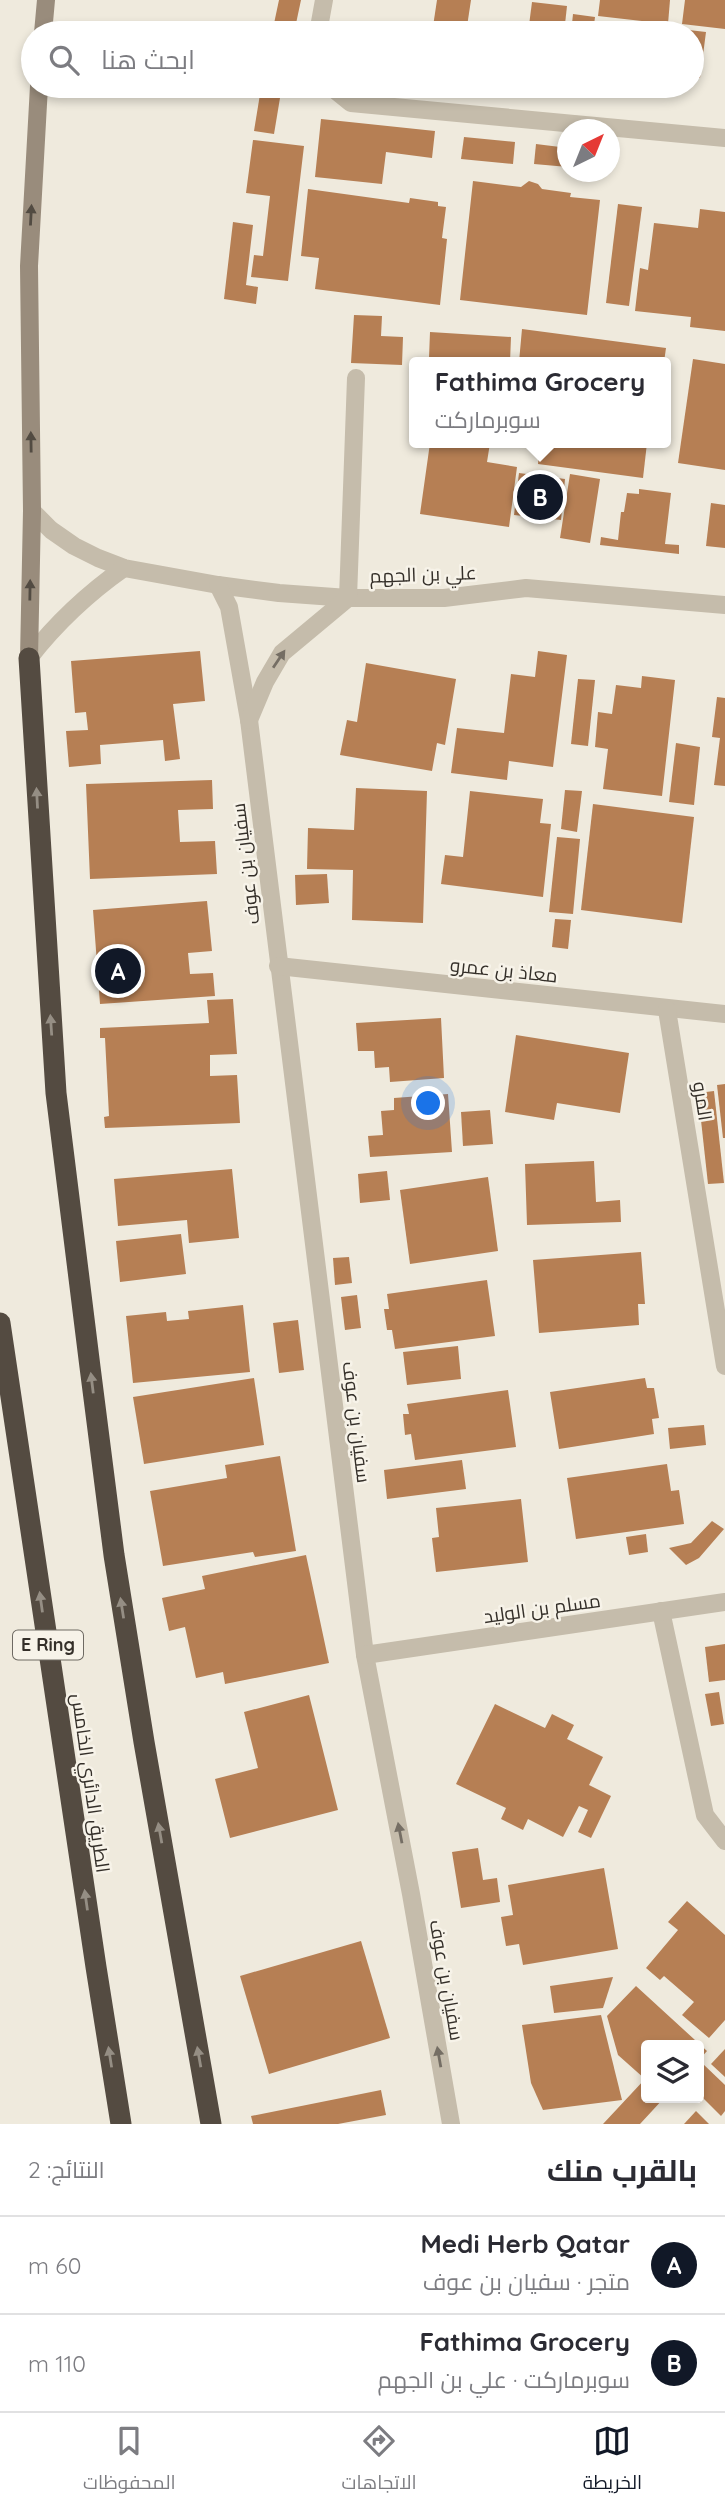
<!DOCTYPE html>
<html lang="ar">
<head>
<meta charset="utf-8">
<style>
  body { margin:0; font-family:Quicksand,Cairo,sans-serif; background:#f7f7f7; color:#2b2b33; direction:rtl }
  .controls { position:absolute; right:21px; bottom:21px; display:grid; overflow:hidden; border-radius:7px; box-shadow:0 4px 10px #0003 }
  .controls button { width:63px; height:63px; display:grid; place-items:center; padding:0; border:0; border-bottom:2px solid #e1e1e2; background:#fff; color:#2b2b33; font:35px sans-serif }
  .compass { position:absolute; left:557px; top:119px; width:63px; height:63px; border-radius:50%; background:#fff; box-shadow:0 4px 10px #0003; rotate:43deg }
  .you { position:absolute; left:429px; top:1104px; width:24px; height:24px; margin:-18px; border:5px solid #fff; border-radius:50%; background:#1a73e8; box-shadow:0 0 0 10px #1a73e833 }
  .badge { display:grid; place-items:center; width:46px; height:46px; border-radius:50%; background:#111827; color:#fff; font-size:23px; font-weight:700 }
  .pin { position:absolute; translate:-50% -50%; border:4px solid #fff; box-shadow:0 2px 7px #0006 }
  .popup { position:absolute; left:409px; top:357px; width:262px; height:91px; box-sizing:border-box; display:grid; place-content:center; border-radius:7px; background:#fff; filter:drop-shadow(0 2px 5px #0005); font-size:23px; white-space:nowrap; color:#7c7c81 }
  .popup b { font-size:26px; color:#2b2b33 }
  .popup::after { content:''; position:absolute; left:50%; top:100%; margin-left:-14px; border:14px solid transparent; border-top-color:#fff }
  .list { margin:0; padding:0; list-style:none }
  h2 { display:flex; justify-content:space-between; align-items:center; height:91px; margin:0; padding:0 28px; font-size:30px }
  h2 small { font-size:23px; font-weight:400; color:#7c7c81 }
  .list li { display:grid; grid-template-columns:46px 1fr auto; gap:21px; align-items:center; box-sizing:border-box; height:98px; padding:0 28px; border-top:2px solid #e1e1e2 }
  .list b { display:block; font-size:26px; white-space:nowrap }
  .list p { margin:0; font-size:23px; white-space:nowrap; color:#7c7c81 }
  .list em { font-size:23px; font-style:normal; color:#7c7c81 }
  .icon { flex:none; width:38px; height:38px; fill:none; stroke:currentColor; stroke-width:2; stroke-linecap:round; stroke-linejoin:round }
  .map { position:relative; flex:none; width:725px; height:2124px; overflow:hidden; direction:ltr }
  .search { position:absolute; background:#fff; box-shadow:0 4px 10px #0003; left:21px; right:21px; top:21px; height:77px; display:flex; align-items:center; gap:18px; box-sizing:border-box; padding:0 24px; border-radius:38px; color:#7c7c81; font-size:26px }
  .sheet { height:287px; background:#fff }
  nav { display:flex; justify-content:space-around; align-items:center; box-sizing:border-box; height:98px; border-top:2px solid #e1e1e2; background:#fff; font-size:19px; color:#7c7c81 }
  nav a { display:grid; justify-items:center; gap:4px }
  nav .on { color:#111827 }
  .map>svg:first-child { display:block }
  .building { fill:#b67f54 }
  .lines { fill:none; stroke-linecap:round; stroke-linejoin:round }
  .street { stroke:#c5bcab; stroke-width:18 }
  .secondary { stroke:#998c7c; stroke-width:18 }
  .highway { stroke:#544b41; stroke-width:21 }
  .oneway { fill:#524b42 }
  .oneway2 { fill:#756e64 }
  .oneway3 { fill:#958e84 }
  .labels { text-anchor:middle; stroke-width:5; stroke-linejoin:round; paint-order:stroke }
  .shield { fill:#f7f3e9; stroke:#6e6a63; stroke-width:2 }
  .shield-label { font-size:18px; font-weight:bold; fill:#342f29 }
  .street-label { font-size:19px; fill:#342f29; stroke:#f7f3e9 }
</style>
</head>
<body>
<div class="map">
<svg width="725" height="2124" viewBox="0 0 725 2124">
  <rect width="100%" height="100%" fill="#efeadd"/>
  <!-- building -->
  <g class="building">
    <polygon points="279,0 301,0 294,33 272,33"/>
    <polygon points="437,0 471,0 466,33 432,33"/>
    <polygon points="600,0 670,0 668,24 598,16"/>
    <polygon points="685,0 725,0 725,29 682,24"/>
    <polygon points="532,2 567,6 564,33 528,33"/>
    <polygon points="573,14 595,17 593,33 571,33"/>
    <polygon points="680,29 706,32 700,78 692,77 692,33 679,33"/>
    <polygon points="261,88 281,92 274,134 254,131"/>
    <polygon points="321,119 435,131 432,158 386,152 382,184 315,177"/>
    <polygon points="464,137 515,142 513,164 461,159"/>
    <polygon points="253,140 304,146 288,281 251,277 254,255 263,256 270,196 246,193"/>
    <polygon points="536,144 568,148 568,167 534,164"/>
    <polygon points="473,181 521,187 529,181 538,184 542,189 571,193 570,197 600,200 587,315 460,300"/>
    <polygon points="308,189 409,203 410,198 438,202 438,206 446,207 442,238 447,239 440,305 315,289 319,258 301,256"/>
    <polygon points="618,204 642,207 629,306 606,303"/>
    <polygon points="700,209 725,212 725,331 690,327 691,317 635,311 640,268 648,270 654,223 698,228"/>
    <polygon points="233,222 253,225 246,285 258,287 256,304 224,299"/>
    <polygon points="354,315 382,316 381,336 403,337 402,365 351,363"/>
    <polygon points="522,329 666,348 664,362 519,362"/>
    <polygon points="430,332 511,337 510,362 420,362 420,357 429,358"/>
    <polygon points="693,359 725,364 725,470 678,463"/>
    <polygon points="430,443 490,443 487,462 517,467 509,527 420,514"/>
    <polygon points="540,443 647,443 643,478 538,464"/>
    <polygon points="519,473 565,479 561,520 514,515"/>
    <polygon points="570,474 600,479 590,543 560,538"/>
    <polygon points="639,489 671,493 665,544 679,545 679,554 600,545 601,537 618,540 621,512 624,512 627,493 639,494"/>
    <polygon points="711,503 725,505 725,548 706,546"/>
    <polygon points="200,651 205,701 173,704 180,759 165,761 163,740 100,745 101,764 69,767 66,731 88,730 86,712 75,713 71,661"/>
    <polygon points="538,651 567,655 553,767 509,761 507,780 451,773 457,728 504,733 511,674 535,677"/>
    <polygon points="366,663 456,679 445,745 437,743 432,771 340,755 347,720 357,722"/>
    <polygon points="642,676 675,680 662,796 603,789 608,749 595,747 598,712 612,714 616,685 641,688"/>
    <polygon points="578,679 595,680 588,746 571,744"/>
    <polygon points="717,697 725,698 725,786 714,785 720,738 712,737"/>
    <polygon points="676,743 700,747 694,805 669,802"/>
    <polygon points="212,780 213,809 178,810 180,842 215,841 217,874 90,879 86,784"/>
    <polygon points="356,788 427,791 423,923 352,920 353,870 307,869 308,828 354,830"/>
    <polygon points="565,790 582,791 577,832 561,829"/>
    <polygon points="470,791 543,799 540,823 551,824 543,897 441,884 445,855 463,857"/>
    <polygon points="593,804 694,817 682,923 581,910"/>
    <polygon points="557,837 580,839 573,914 549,912"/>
    <polygon points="327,874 329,903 296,905 295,875"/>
    <polygon points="207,901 212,951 188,953 190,974 213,973 215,996 100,1004 93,910"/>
    <polygon points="555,919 571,920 568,949 552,947"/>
    <polygon points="233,999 237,1054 210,1055 210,1076 237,1075 240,1123 105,1128 104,1117 109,1116 105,1038 100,1038 100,1028 209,1023 207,1000"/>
    <polygon points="441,1018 444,1078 390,1082 389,1067 375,1068 374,1051 358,1051 356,1023"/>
    <polygon points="516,1035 629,1053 620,1113 557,1103 554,1120 505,1112"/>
    <polygon points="725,1084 725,1138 723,1138 717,1085"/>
    <polygon points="714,1091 724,1183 708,1184 698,1093"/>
    <polygon points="448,1094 452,1152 370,1157 368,1136 383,1135 381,1111 394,1110 394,1098"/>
    <polygon points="490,1110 493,1144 463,1146 461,1112"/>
    <polygon points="594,1161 596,1202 620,1200 621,1222 527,1225 525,1164"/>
    <polygon points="232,1169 239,1238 189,1243 187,1220 118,1226 114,1179"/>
    <polygon points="387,1171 390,1200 360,1203 358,1174"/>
    <polygon points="488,1177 498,1251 410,1264 400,1190"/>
    <polygon points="181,1234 186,1274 120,1282 116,1241"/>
    <polygon points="641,1252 645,1304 638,1304 639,1325 539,1333 533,1260"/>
    <polygon points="349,1257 352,1283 335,1285 333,1258"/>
    <polygon points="487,1280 495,1336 395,1349 392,1330 387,1330 384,1309 389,1309 387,1294"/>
    <polygon points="357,1295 361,1328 345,1330 341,1297"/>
    <polygon points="243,1305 250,1372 133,1383 126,1316 166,1312 167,1321 189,1319 188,1311"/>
    <polygon points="298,1320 304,1370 279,1373 273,1323"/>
    <polygon points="458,1346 461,1379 407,1385 403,1352"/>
    <polygon points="254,1378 264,1445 144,1464 133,1397"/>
    <polygon points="645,1378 647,1388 654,1388 659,1418 652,1419 654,1434 559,1449 550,1392"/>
    <polygon points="508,1390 516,1447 415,1460 411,1434 405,1435 403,1414 409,1414 407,1404"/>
    <polygon points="704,1425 706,1445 670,1449 668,1428"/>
    <polygon points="280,1456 296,1551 255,1557 253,1552 163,1566 150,1491 227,1478 225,1465"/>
    <polygon points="462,1460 466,1489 387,1499 384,1470"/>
    <polygon points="667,1464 671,1491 679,1490 684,1524 576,1539 567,1478"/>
    <polygon points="521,1499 528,1562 436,1572 432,1538 439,1537 436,1508"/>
    <polygon points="712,1521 724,1529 699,1558 686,1565 669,1548 691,1543"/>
    <polygon points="646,1534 648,1552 629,1555 626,1537"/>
    <polygon points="306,1555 329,1663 225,1684 223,1672 196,1678 185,1627 169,1631 162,1598 205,1589 202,1576"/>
    <polygon points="725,1644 725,1680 709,1682 705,1647"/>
    <polygon points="719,1692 724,1724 711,1726 705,1694"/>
    <polygon points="309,1695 338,1810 230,1838 215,1779 258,1768 244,1712"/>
    <polygon points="495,1704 545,1728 552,1714 574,1725 567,1739 603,1757 589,1785 611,1796 591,1838 578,1832 588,1810 579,1806 563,1837 528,1819 523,1830 501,1819 506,1808 456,1784"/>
    <polygon points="478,1848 483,1880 497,1878 500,1902 461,1908 452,1852"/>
    <polygon points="604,1868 618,1949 523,1965 519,1944 506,1946 501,1917 513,1915 508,1885"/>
    <polygon points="687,1901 725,1935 725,2020 709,2038 682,2015 694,2002 664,1976 660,1980 646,1968 678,1930 668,1922"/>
    <polygon points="361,1941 390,2038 269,2074 240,1976"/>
    <polygon points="613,1977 603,2008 554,2013 550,1986"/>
    <polygon points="636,1986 707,2051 699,2060 699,2045 646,2045 646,2098 664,2098 640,2124 603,2124 645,2079 618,2055 607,2016"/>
    <polygon points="601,2015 622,2100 543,2110 531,2083 522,2025"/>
    <polygon points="725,2049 725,2077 711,2064"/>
    <polygon points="702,2063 725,2085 725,2111 721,2116 699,2094 699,2066"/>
    <polygon points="381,2090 386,2115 338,2124 253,2124 251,2116"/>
    <polygon points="696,2111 709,2124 684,2124"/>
  </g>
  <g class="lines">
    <!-- street -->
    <g class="street">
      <polyline points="318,33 324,0"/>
      <polyline points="330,86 351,103 725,138"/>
      <polyline points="32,511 51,530 74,546 98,558 124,568 218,585 279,593 348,598 444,598 526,588 725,605"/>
      <polyline points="218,585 229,607 249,720 365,1655 411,1894 451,2124"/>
      <path d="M29 658C57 622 87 594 124 568"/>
      <polyline points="249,720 265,682 282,653 348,598 356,378"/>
      <polyline points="278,966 725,1014"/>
      <polyline points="667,1010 725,1366"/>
      <polyline points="661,1611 705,1815 725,1841"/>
      <polyline points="365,1655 725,1602"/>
    </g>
    <!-- secondary -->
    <g class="secondary">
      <polyline points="43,33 46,0"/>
      <polyline points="29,658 32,511 29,266 39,86"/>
    </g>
    <!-- highway -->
    <g class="highway">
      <polyline points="29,658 56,1093 90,1367 114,1555 144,1742 211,2124"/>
      <polyline points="0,1323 96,1967 121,2124"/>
    </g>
  </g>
  <!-- one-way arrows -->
  <defs><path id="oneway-solid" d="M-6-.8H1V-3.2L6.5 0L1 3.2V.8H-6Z" transform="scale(1.75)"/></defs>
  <g class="oneway">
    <use href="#oneway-solid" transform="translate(31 215) rotate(-87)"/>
    <use href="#oneway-solid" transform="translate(31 442) rotate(-91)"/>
    <use href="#oneway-solid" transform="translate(30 590) rotate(-89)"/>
  </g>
  <g class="oneway2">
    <use href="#oneway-solid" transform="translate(279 659) rotate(-56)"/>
    <use href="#oneway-solid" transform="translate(400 1833) rotate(-101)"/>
    <use href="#oneway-solid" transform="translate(439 2057) rotate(-100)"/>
  </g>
  <g class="oneway3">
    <use href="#oneway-solid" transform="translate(37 798) rotate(-93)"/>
    <use href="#oneway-solid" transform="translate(51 1025) rotate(-94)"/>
    <use href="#oneway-solid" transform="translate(92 1383) rotate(-97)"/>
    <use href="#oneway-solid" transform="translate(41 1602) rotate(-98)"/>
    <use href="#oneway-solid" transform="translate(122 1608) rotate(-99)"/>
    <use href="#oneway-solid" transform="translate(160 1833) rotate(-100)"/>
    <use href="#oneway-solid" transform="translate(86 1900) rotate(-98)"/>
    <use href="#oneway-solid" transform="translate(110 2057) rotate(-99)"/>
    <use href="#oneway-solid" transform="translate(199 2057) rotate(-100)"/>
  </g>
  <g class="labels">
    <!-- shield labels -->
    <rect class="shield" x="13" y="1630.5" width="70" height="29" rx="5"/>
    <g class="shield-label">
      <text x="48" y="1651">E Ring</text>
    </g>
    <!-- street labels -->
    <g class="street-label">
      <text transform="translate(423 574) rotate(-2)" y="7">علي بن الجهم</text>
      <text transform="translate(245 864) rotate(-97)" y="7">سفيان بن عوف</text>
      <text transform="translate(504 970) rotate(6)" y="7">معاذ بن عمرو</text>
      <text transform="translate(703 1101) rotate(81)" y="7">المرو</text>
      <text transform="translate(357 1422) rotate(83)" y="7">سفيان بن عوف</text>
      <text transform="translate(542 1608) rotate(-8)" y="7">مسلم بن الوليد</text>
      <text transform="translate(91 1783) rotate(82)" y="7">الطريق الدائري الخامس</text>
      <text transform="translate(447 1980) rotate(80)" y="7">سفيان بن عوف</text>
    </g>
  </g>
</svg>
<div class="controls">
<button><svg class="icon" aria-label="layers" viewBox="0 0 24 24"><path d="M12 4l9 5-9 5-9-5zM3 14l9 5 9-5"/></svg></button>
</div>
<svg class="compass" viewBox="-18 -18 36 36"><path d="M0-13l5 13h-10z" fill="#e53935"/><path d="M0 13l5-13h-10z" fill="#7c7c81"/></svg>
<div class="you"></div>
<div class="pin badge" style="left:118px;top:971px">A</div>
<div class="pin badge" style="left:540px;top:497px">B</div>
<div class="popup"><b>Fathima Grocery</b>سوبرماركت</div>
<div class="search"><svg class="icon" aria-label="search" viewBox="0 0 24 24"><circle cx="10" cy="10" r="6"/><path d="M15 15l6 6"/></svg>ابحث هنا</div>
</div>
<section class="sheet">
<h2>بالقرب منك<small>النتائج: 2</small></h2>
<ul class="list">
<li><span class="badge">A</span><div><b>Medi Herb Qatar</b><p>متجر · سفيان بن عوف</p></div><em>60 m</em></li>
<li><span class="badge">B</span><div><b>Fathima Grocery</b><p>سوبرماركت · علي بن الجهم</p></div><em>110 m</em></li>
</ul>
</section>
<nav>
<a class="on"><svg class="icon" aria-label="map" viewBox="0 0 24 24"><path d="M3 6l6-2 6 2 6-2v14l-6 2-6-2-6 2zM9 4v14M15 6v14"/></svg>الخريطة</a>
<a><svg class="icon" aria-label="directions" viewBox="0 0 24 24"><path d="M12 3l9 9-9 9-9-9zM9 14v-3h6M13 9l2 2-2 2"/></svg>الاتجاهات</a>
<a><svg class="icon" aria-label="saved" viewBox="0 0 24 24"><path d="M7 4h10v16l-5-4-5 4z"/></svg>المحفوظات</a>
</nav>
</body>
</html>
